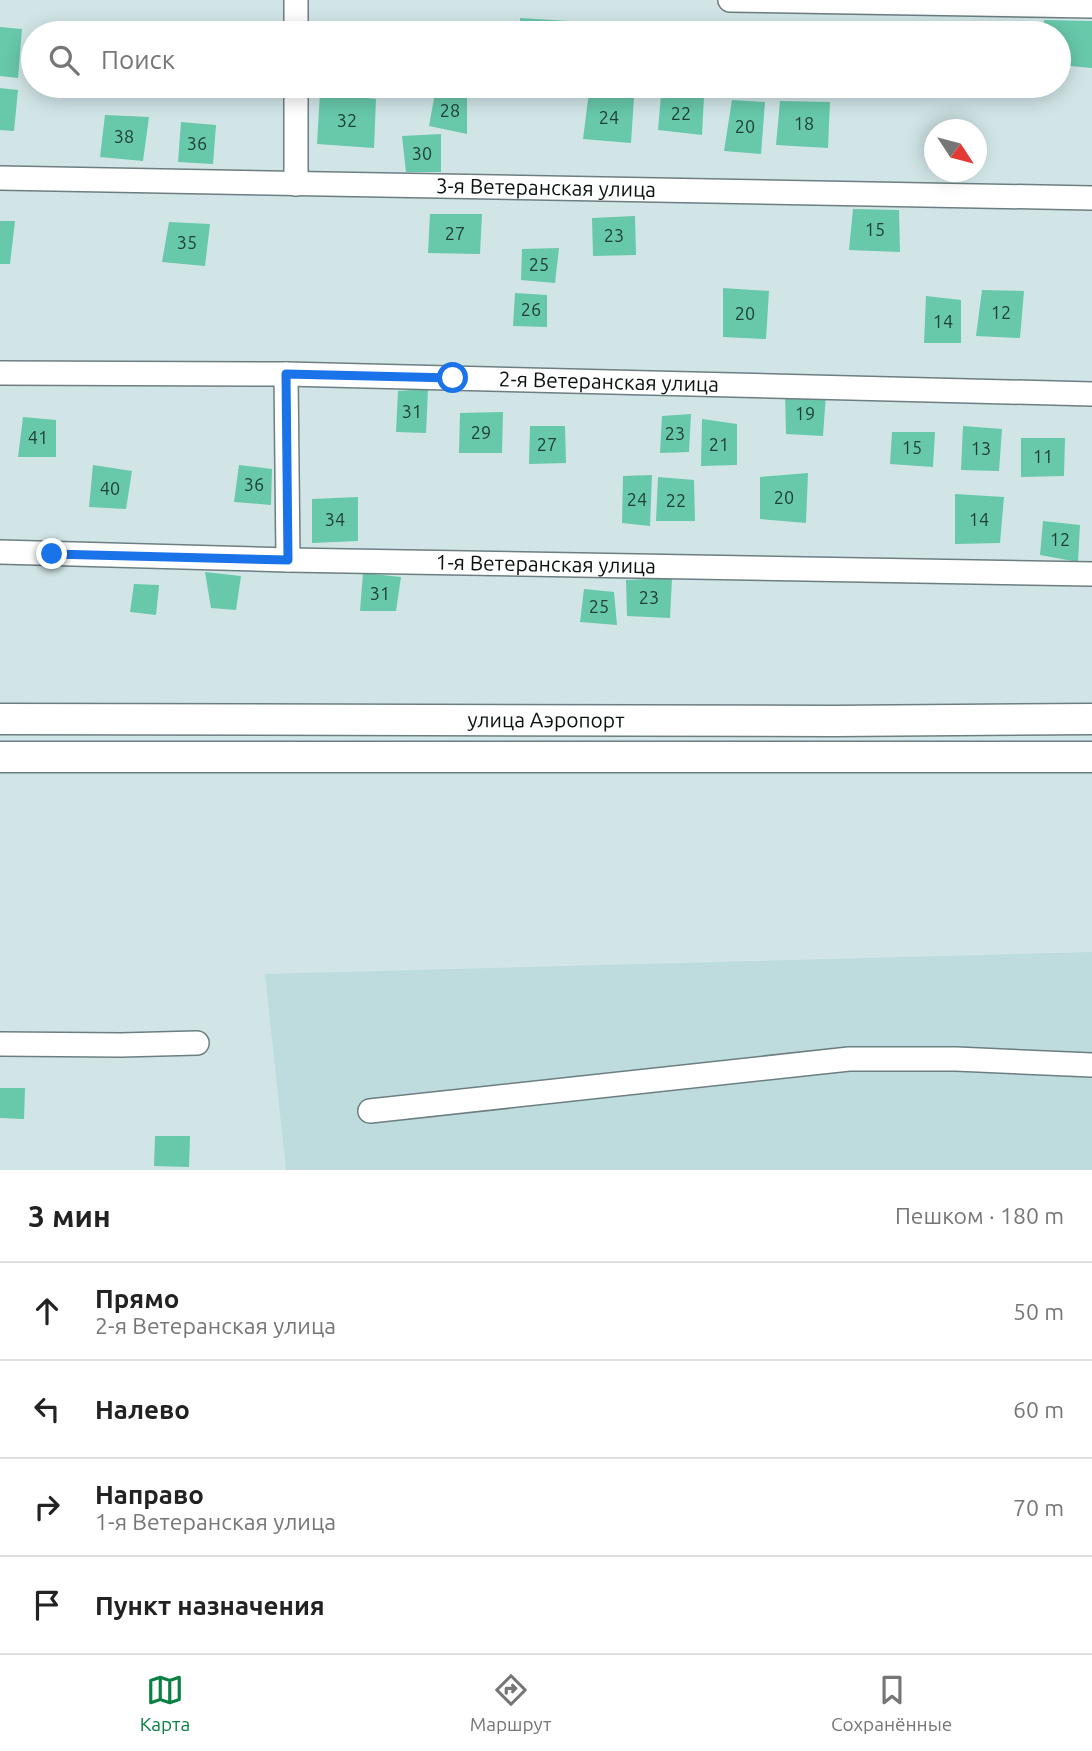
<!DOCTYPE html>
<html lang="ru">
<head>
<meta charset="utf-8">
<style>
  body { margin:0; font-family:Ubuntu,sans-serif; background:#f6f6f6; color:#222 }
  .compass { position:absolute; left:924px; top:119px; width:63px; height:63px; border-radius:50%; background:#fff; box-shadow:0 4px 18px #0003; rotate:126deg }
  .stop { position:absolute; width:21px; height:21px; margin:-16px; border:5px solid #1a73e8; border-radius:50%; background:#fff }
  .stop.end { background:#1a73e8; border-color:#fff; box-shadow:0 2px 7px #0008 }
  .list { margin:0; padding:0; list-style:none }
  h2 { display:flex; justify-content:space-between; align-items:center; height:91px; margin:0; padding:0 28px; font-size:30px }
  h2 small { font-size:23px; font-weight:400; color:#767676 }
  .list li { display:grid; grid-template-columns:46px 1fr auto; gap:21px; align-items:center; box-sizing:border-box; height:98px; padding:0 28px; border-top:2px solid #e0e0e0 }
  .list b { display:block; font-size:26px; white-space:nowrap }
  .list p { margin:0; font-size:23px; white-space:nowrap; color:#767676 }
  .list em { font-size:23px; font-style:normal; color:#767676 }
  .icon { flex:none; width:38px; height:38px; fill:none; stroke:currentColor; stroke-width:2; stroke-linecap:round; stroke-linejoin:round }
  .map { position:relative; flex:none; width:1092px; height:1170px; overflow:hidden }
  .search { position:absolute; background:#fff; box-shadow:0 4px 18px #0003; left:21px; right:21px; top:21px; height:77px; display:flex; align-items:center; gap:18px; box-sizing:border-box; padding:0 24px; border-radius:38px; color:#767676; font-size:26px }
  .sheet { height:483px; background:#fff }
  nav { display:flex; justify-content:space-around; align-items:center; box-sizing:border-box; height:98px; border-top:2px solid #e0e0e0; background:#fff; font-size:19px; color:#767676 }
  nav a { display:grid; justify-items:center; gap:4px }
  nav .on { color:#0b8043 }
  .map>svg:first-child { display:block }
  .built { fill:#bedcde }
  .building { fill:#67c8aa }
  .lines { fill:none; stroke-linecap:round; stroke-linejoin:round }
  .minor-casing { stroke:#6c7e80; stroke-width:26 }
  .major-casing { stroke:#6c7e80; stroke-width:33 }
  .minor { stroke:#fff; stroke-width:23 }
  .major { stroke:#fff; stroke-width:30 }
  .route { stroke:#1a73e8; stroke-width:9 }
  .labels { text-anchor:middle; stroke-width:5; stroke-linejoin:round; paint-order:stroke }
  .number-label { font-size:18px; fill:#213f37 }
  .street-label { font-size:21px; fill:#0a1111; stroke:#d1e5e7 }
</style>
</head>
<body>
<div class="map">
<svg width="1092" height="1170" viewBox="0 0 1092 1170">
  <rect width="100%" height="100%" fill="#d1e5e7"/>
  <!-- built -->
  <polygon class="built" points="1092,952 1092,1170 286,1170 265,974"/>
  <!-- building -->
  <g class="building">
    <polygon points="520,18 569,21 569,33 520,33"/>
    <polygon points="1044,20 1092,21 1092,68 1059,65 1059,33 1043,33"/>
    <polygon points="0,27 22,29 18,78 0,76"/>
    <polygon points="0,88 18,90 14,131 0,130"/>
    <polygon points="589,92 634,97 631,143 583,139"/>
    <polygon points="320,93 376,99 374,148 317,144"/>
    <polygon points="435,93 467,96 467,134 429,126"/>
    <polygon points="661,95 704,97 702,135 658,130"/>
    <polygon points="732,100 765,102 761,154 724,151"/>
    <polygon points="780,101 830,102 828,148 776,145"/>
    <polygon points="105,115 149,117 143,161 100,157"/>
    <polygon points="181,122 216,125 213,164 178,162"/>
    <polygon points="441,134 441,172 406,172 402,136"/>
    <polygon points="853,209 899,210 900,252 849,250"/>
    <polygon points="430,214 482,214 480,254 428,253"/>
    <polygon points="635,216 636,255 593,256 592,218"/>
    <polygon points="0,221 15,221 10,264 0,264"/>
    <polygon points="169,222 210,224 205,266 162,262"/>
    <polygon points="559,248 555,283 521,280 522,249"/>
    <polygon points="723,288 769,291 766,339 723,337"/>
    <polygon points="982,290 1024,291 1020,338 976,336"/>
    <polygon points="515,293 547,295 547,327 513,326"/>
    <polygon points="926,296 961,300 961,343 924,343"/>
    <polygon points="428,389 426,433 396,432 398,391"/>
    <polygon points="785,391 826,393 823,436 786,434"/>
    <polygon points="503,412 502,453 459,453 460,413"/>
    <polygon points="691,414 689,452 660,453 662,416"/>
    <polygon points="23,417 56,420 56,457 18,457"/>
    <polygon points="702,419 737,424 737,465 701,466"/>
    <polygon points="530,426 565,426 566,463 529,464"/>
    <polygon points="963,426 1002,429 999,471 961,470"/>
    <polygon points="892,432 935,432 933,467 890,464"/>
    <polygon points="1021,438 1065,438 1064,476 1021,477"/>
    <polygon points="93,465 132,471 126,509 89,507"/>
    <polygon points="239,465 272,469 271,505 234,502"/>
    <polygon points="808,473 806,523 760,519 760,477"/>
    <polygon points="652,475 650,526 622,523 623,476"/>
    <polygon points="658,477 694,480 695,521 656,521"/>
    <polygon points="955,494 1004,497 1000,543 955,544"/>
    <polygon points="358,497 358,541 312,543 312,499"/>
    <polygon points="1043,521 1080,525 1078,562 1040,555"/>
    <polygon points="205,572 241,576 236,610 211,608"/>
    <polygon points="363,573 401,577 396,611 360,611"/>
    <polygon points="672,578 670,618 627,616 626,580"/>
    <polygon points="134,584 159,585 156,615 130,612"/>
    <polygon points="584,589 614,592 617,625 580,622"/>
    <polygon points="0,1088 25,1088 24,1119 0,1118"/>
    <polygon points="155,1136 190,1136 189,1167 154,1166"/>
  </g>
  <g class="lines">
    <defs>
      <g id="minor">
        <polyline points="296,0 296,33"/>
        <polyline points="730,0 1092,6"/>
        <polyline points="296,86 296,184"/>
        <path id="s1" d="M0 178 1092 198"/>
        <path id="s2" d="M0 373 286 374 1092 394"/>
        <polyline points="286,374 288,560"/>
        <path id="s3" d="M0 552 288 560 1092 574"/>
        <polyline points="0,1044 121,1045 197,1043"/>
        <polyline points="370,1111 849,1059 956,1059 1092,1065"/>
      </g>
      <g id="major">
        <path id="s4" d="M0 719 834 721 1092 719"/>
        <polyline points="0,757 1092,757"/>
      </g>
    </defs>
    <!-- minor casing -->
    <use href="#minor" class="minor-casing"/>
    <!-- major casing -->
    <use href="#major" class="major-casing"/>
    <!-- minor -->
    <use href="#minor" class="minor"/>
    <!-- major -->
    <use href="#major" class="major"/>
  </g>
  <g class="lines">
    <!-- route -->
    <polyline class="route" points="52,554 288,560 286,374 453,378"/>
  </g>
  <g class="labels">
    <!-- number labels -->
    <g class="number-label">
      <text x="450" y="117">28</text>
      <text x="681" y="120">22</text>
      <text x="609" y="124">24</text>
      <text x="347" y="127">32</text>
      <text x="804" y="130">18</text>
      <text x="745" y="133">20</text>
      <text x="124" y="143">38</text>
      <text x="197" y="150">36</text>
      <text x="422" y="160">30</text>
      <text x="875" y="236">15</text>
      <text x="455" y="240">27</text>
      <text x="614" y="242">23</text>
      <text x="187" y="249">35</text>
      <text x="539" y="271">25</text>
      <text x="531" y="316">26</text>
      <text x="1001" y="319">12</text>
      <text x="745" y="320">20</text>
      <text x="943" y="328">14</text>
      <text x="412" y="418">31</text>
      <text x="805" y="420">19</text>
      <text x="481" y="439">29</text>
      <text x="675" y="440">23</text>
      <text x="38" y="444">41</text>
      <text x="547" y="451">27</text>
      <text x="719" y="451">21</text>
      <text x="912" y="454">15</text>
      <text x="981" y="455">13</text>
      <text x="1043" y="463">11</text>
      <text x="254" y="491">36</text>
      <text x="110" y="495">40</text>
      <text x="784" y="504">20</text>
      <text x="637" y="506">24</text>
      <text x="676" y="507">22</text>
      <text x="335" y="526">34</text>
      <text x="979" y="526">14</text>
      <text x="1060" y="546">12</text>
      <text x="380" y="600">31</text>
      <text x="649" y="604">23</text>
      <text x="599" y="613">25</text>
    </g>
    <!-- street labels -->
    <g class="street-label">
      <text dy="7" stroke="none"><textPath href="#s1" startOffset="546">3-я Ветеранская улица</textPath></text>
      <text dy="7" stroke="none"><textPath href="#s2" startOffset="609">2-я Ветеранская улица</textPath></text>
      <text dy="7" stroke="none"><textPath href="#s3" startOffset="546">1-я Ветеранская улица</textPath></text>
      <text dy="7" stroke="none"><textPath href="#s4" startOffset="546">улица Аэропорт</textPath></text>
    </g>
  </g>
</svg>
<svg class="compass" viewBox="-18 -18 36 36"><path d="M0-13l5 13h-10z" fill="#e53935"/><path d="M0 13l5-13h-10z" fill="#767676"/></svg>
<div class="stop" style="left:453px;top:378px"></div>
<div class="stop end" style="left:52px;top:554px"></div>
<div class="search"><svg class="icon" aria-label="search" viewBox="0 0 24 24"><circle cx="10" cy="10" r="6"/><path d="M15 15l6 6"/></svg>Поиск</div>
</div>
<section class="sheet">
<h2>3 мин<small>Пешком · 180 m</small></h2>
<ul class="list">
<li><svg class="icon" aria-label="ahead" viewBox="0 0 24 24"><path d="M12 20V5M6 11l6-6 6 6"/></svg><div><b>Прямо</b><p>2-я Ветеранская улица</p></div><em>50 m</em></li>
<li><svg class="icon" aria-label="left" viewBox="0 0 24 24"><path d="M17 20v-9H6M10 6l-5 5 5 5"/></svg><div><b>Налево</b></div><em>60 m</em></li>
<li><svg class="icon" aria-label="right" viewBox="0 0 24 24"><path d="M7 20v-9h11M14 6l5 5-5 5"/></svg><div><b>Направо</b><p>1-я Ветеранская улица</p></div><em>70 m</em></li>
<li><svg class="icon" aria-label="arrive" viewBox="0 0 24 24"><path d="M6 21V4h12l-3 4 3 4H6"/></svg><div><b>Пункт назначения</b></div></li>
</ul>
</section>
<nav>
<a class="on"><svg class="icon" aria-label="map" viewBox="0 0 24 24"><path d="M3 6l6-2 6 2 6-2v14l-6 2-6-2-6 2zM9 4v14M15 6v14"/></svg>Карта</a>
<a><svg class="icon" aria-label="directions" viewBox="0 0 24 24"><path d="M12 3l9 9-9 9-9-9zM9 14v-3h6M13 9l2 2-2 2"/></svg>Маршрут</a>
<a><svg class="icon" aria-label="saved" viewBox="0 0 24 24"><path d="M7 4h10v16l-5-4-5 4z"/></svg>Сохранённые</a>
</nav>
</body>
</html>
